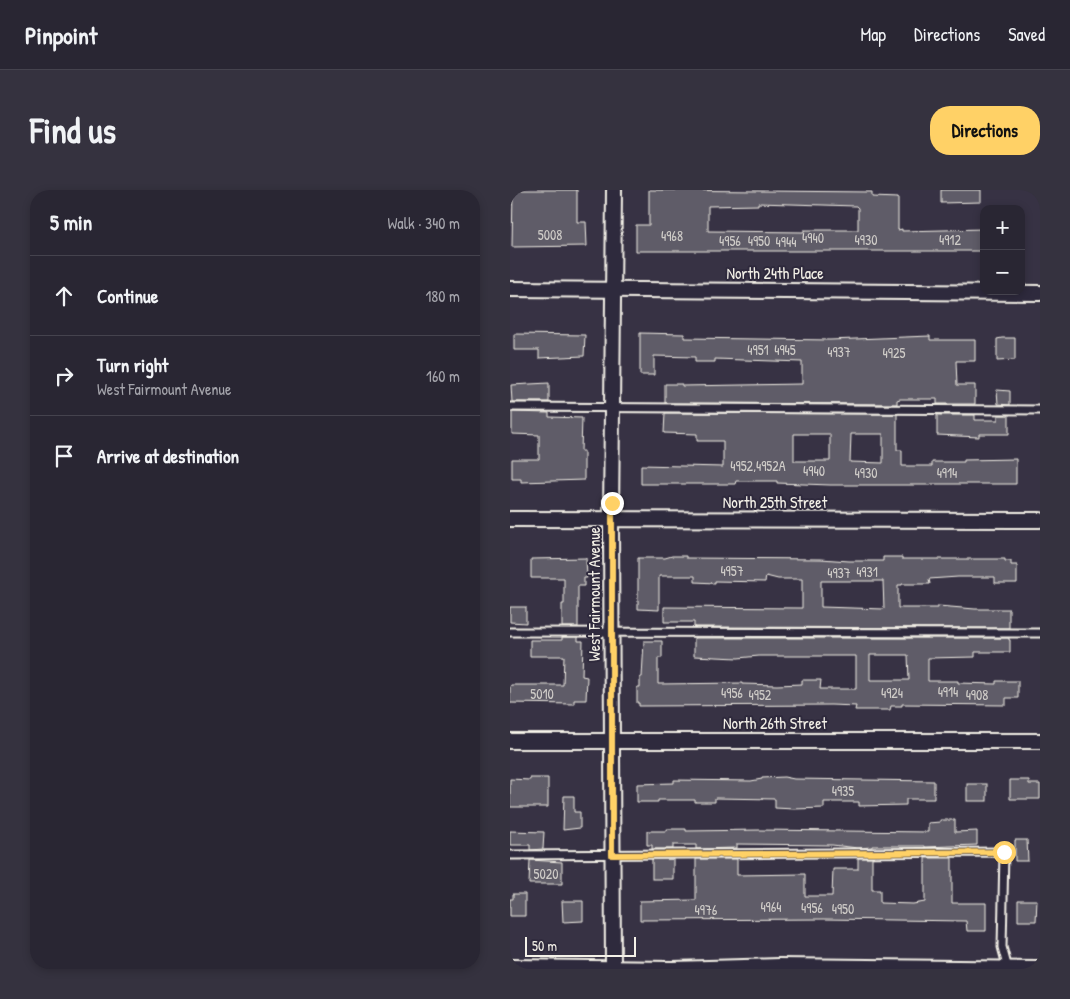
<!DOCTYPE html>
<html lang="en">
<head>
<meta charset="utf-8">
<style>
  body { margin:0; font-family:"Patrick Hand",sans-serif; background:#35323f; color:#f1f3f6 }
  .controls { position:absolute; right:15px; top:15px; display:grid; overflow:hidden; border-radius:10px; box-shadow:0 2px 8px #0003 }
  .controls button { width:45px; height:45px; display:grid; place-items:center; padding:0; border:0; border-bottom:1px solid #45434e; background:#292633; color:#f1f3f6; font:25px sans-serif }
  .scale { position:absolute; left:15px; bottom:12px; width:111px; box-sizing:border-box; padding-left:5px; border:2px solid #f4f1e8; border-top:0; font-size:14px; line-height:18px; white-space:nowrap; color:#f4f1e8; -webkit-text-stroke:4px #2f2a3d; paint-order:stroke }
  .stop { position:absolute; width:15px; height:15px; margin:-11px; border:4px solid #ffd166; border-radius:50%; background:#fff }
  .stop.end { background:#ffd166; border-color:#fff; box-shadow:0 1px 5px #0008 }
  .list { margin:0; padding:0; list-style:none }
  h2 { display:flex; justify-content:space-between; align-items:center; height:65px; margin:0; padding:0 20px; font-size:21px }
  h2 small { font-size:16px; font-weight:400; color:#a5a5ac }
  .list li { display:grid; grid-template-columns:32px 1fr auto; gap:15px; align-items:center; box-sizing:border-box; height:80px; padding:0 20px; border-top:1px solid #45434e }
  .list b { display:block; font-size:19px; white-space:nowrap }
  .list p { margin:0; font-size:16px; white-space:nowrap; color:#a5a5ac }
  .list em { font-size:16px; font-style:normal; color:#a5a5ac }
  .icon { flex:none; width:28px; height:28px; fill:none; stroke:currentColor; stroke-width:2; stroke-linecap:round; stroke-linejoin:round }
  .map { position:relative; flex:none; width:530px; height:779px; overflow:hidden; border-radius:20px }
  header { display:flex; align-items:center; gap:30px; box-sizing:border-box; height:70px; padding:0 25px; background:#292633; border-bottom:1px solid #45434e }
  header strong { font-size:24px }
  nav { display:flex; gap:28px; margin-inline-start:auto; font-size:18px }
  .intro { display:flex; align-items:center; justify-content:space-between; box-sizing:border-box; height:120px; padding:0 30px }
  h1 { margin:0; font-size:35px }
  .button { padding:12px 22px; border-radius:20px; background:#ffd166; color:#111; font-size:18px; font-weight:700 }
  main { display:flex; gap:30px; padding:0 30px }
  aside { flex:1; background:#292633; border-radius:20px; box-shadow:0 2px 8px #0003 }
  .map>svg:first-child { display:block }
  .building { fill:#5f5c67; stroke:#f4f1e8; fill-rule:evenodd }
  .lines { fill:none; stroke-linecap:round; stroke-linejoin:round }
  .lane-casing { stroke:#f4f1e8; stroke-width:11 }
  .street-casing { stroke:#f4f1e8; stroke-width:18 }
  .lane { stroke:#2f2a3d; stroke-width:7 }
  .street { stroke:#2f2a3d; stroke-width:14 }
  .route { stroke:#ffd166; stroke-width:6 }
  .labels { text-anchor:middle; stroke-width:4; stroke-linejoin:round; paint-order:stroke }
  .number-label { font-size:14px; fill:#cfccc8 }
  .street-label { font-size:16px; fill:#f4f1e8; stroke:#2f2a3d }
</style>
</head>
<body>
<header>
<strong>Pinpoint</strong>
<nav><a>Map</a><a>Directions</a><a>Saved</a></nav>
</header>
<div class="intro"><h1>Find us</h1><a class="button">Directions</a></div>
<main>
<aside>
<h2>5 min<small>Walk · 340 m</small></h2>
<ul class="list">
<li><svg class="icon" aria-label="ahead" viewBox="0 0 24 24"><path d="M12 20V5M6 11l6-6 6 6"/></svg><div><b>Continue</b></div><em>180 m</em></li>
<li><svg class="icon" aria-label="right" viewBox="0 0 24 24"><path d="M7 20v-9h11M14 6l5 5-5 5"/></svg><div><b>Turn right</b><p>West Fairmount Avenue</p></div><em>160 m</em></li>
<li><svg class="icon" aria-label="arrive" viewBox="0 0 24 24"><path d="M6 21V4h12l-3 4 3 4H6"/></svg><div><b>Arrive at destination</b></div></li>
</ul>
</aside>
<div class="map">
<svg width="530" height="779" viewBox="0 0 530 779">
  <rect width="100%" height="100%" fill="#373244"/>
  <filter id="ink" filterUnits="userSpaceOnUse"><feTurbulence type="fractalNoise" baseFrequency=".02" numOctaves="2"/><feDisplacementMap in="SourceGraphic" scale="10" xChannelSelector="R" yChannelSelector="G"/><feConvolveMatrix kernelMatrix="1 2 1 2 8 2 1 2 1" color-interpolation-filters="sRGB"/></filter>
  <g filter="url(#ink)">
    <!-- building -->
    <g class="building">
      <polygon points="3,0 67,0 67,32 76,32 77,56 2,57"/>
      <path d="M139 0 362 2V7L388 8V40L392 39V41L474 39V61H126V35H139ZM248 13 346 16 348 18V40H294V42L198 41V16L248 15Z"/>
      <polygon points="431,0 471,0 471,12 431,13"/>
      <polygon points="130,143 174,144 174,148 320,150 420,146 420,150 465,150 465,171 446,171 447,195 465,195 465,214 427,214 427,209 390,209 387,210 387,214 155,213 155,194 172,194 172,196 292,194 292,172 205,169 205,172 185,172 185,167 144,166 144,185 130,185"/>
      <polygon points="4,144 75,145 74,166 29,168 29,160 4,160"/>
      <polygon points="492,148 505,148 505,170 487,171 487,149"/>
      <polygon points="39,193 39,212 2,212 1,195"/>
      <polygon points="487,200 500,201 500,215 488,214"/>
      <polygon points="2,222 39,223 39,227 72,228 71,261 74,261 74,290 11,292 11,289 2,289 2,269 29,269 29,245 2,244"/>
      <path d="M155 223 387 224V260H392V276H422V272H454V270L506 269V294H421V295H320L267 293V291H226L225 294H131V275L213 277V251H187V244L154 243ZM284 244H320V271H284ZM341 244H373V273L340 272Z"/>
      <polygon points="427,225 465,225 465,230 488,230 488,225 499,225 499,244 469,244 469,247 427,245"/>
      <path d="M162 366H176V368L311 369 339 371H373V367H392V369H495V371H501V375H507V393H485V387H448L419 389 420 394H392V395H388V418H428V416L465 419H499V438L184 437V432H154V417L292 418V389H268L256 386 255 392 205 391V393L185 392V386H149V420L128 419V368H155ZM311 391H373L374 419 311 417Z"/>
      <polygon points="76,368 77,388 74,388 74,396 68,396 68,437 52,437 52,414 54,414 54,388 21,388 21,369"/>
      <polygon points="0,417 16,417 16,433 0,432"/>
      <polygon points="52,447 68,447 68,451 73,451 72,486 77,487 76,510 64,510 64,514 0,513 0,497 1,495 53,495 54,466 20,466 20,450 52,450"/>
      <path d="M184 448H499V450H500V462H465V467L418 468V491H448V493L486 494V491H508V508H496V515L392 514V516H381L380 520H345L346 516 321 515 129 516V513H127V497H130V487H132L134 451H152V468H148V494L232 493V494L267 495 292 494V490H311L310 499H346V466H249L228 468 184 466ZM360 465H398L399 490H360Z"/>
      <polygon points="274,587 284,589 424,591 424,609 396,609 396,615 349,616 349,612 314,612 314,618 284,619 265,618 265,609 205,608 205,612 185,612 185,610 148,610 148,612 127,612 127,594 164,593 164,590 241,591 252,589 252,588"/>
      <polygon points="20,588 38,588 38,617 0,617 0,589 20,590"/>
      <polygon points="500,590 519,590 519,594 530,594 530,609 500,609"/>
      <rect x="457" y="594" width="20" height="17"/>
      <polygon points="54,606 64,606 64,622 70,622 70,638 53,640"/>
      <polygon points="430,630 445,630 445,642 467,641 467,655 415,657 415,656 362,656 362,657 348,658 322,655 227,654 227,658 186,659 186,655 163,655 163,659 142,659 142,655 137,655 137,641 157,641 157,639 176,639 176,641 250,640 418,642 418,633 430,632"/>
      <polygon points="0,641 34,642 33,659 20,660 20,655 0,655"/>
      <polygon points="505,650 517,650 518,671 505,671"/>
      <polygon points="348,668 362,668 362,700 370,700 370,713 403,714 415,712 415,668 442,668 442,713 476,713 476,741 457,741 456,731 314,729 130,730 130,711 186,710 186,669 227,669 227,685 295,684 295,706 322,706 323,679 348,679"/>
      <rect x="142" y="669" width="21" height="20"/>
      <polygon points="20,670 52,672 52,694 19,694"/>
      <polygon points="3,704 15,704 15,726 0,726 0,709 3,709"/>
      <polygon points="508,710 527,710 526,731 508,731"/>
      <polygon points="52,711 73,711 73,731 53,732"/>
    </g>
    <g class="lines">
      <defs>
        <g id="lane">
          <polyline points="0,217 530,220"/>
          <polyline points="0,442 530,443"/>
          <polyline points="0,665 494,662 492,757 498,779"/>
        </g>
        <g id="street">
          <polyline points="0,99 530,103"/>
          <polyline points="0,329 530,330"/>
          <polyline points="0,551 530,551"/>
          <polyline points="0,777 162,779"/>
          <polyline points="103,778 101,329 104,0"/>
          <polyline points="163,779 269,776 530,779"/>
        </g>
      </defs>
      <!-- lane casing -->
      <use href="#lane" class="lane-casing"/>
      <!-- street casing -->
      <use href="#street" class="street-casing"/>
      <!-- lane -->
      <use href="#lane" class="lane"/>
      <!-- street -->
      <use href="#street" class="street"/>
    </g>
  </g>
  <g class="lines" filter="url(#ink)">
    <!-- route -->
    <polyline class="route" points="102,313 102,665 494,662"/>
  </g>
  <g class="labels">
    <!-- number labels -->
    <g class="number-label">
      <text x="40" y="50">5008</text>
      <text x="162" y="51">4968</text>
      <text x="303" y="53">4940</text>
      <text x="356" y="55">4930</text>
      <text x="440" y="55">4912</text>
      <text x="220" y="56">4956</text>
      <text x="249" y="56">4950</text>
      <text x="276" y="57">4944</text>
      <text x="248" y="165">4951</text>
      <text x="275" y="165">4945</text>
      <text x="329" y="167">4937</text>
      <text x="384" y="168">4925</text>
      <text x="248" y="281">4952,4952A</text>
      <text x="304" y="286">4940</text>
      <text x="356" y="288">4930</text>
      <text x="437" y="288">4914</text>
      <text x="222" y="386">4957</text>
      <text x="357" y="387">4931</text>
      <text x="329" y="388">4937</text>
      <text x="438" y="507">4914</text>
      <text x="222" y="508">4956</text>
      <text x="382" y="508">4924</text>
      <text x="32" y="509">5010</text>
      <text x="250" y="510">4952</text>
      <text x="467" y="510">4908</text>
      <text x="333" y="606">4935</text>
      <text x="36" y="689">5020</text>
      <text x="261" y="722">4964</text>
      <text x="302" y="723">4956</text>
      <text x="333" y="724">4950</text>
      <text x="196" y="725">4976</text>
    </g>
    <!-- street labels -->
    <g class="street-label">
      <text x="265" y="89">North 24th Place</text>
      <text x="265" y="318">North 25th Street</text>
      <text transform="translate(84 404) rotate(-90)" y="6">West Fairmount Avenue</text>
      <text x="265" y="539">North 26th Street</text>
    </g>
  </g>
</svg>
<div class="controls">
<button>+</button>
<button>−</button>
</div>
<div class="scale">50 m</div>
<div class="stop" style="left:494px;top:662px"></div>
<div class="stop end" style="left:102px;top:313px"></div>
</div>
</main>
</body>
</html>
